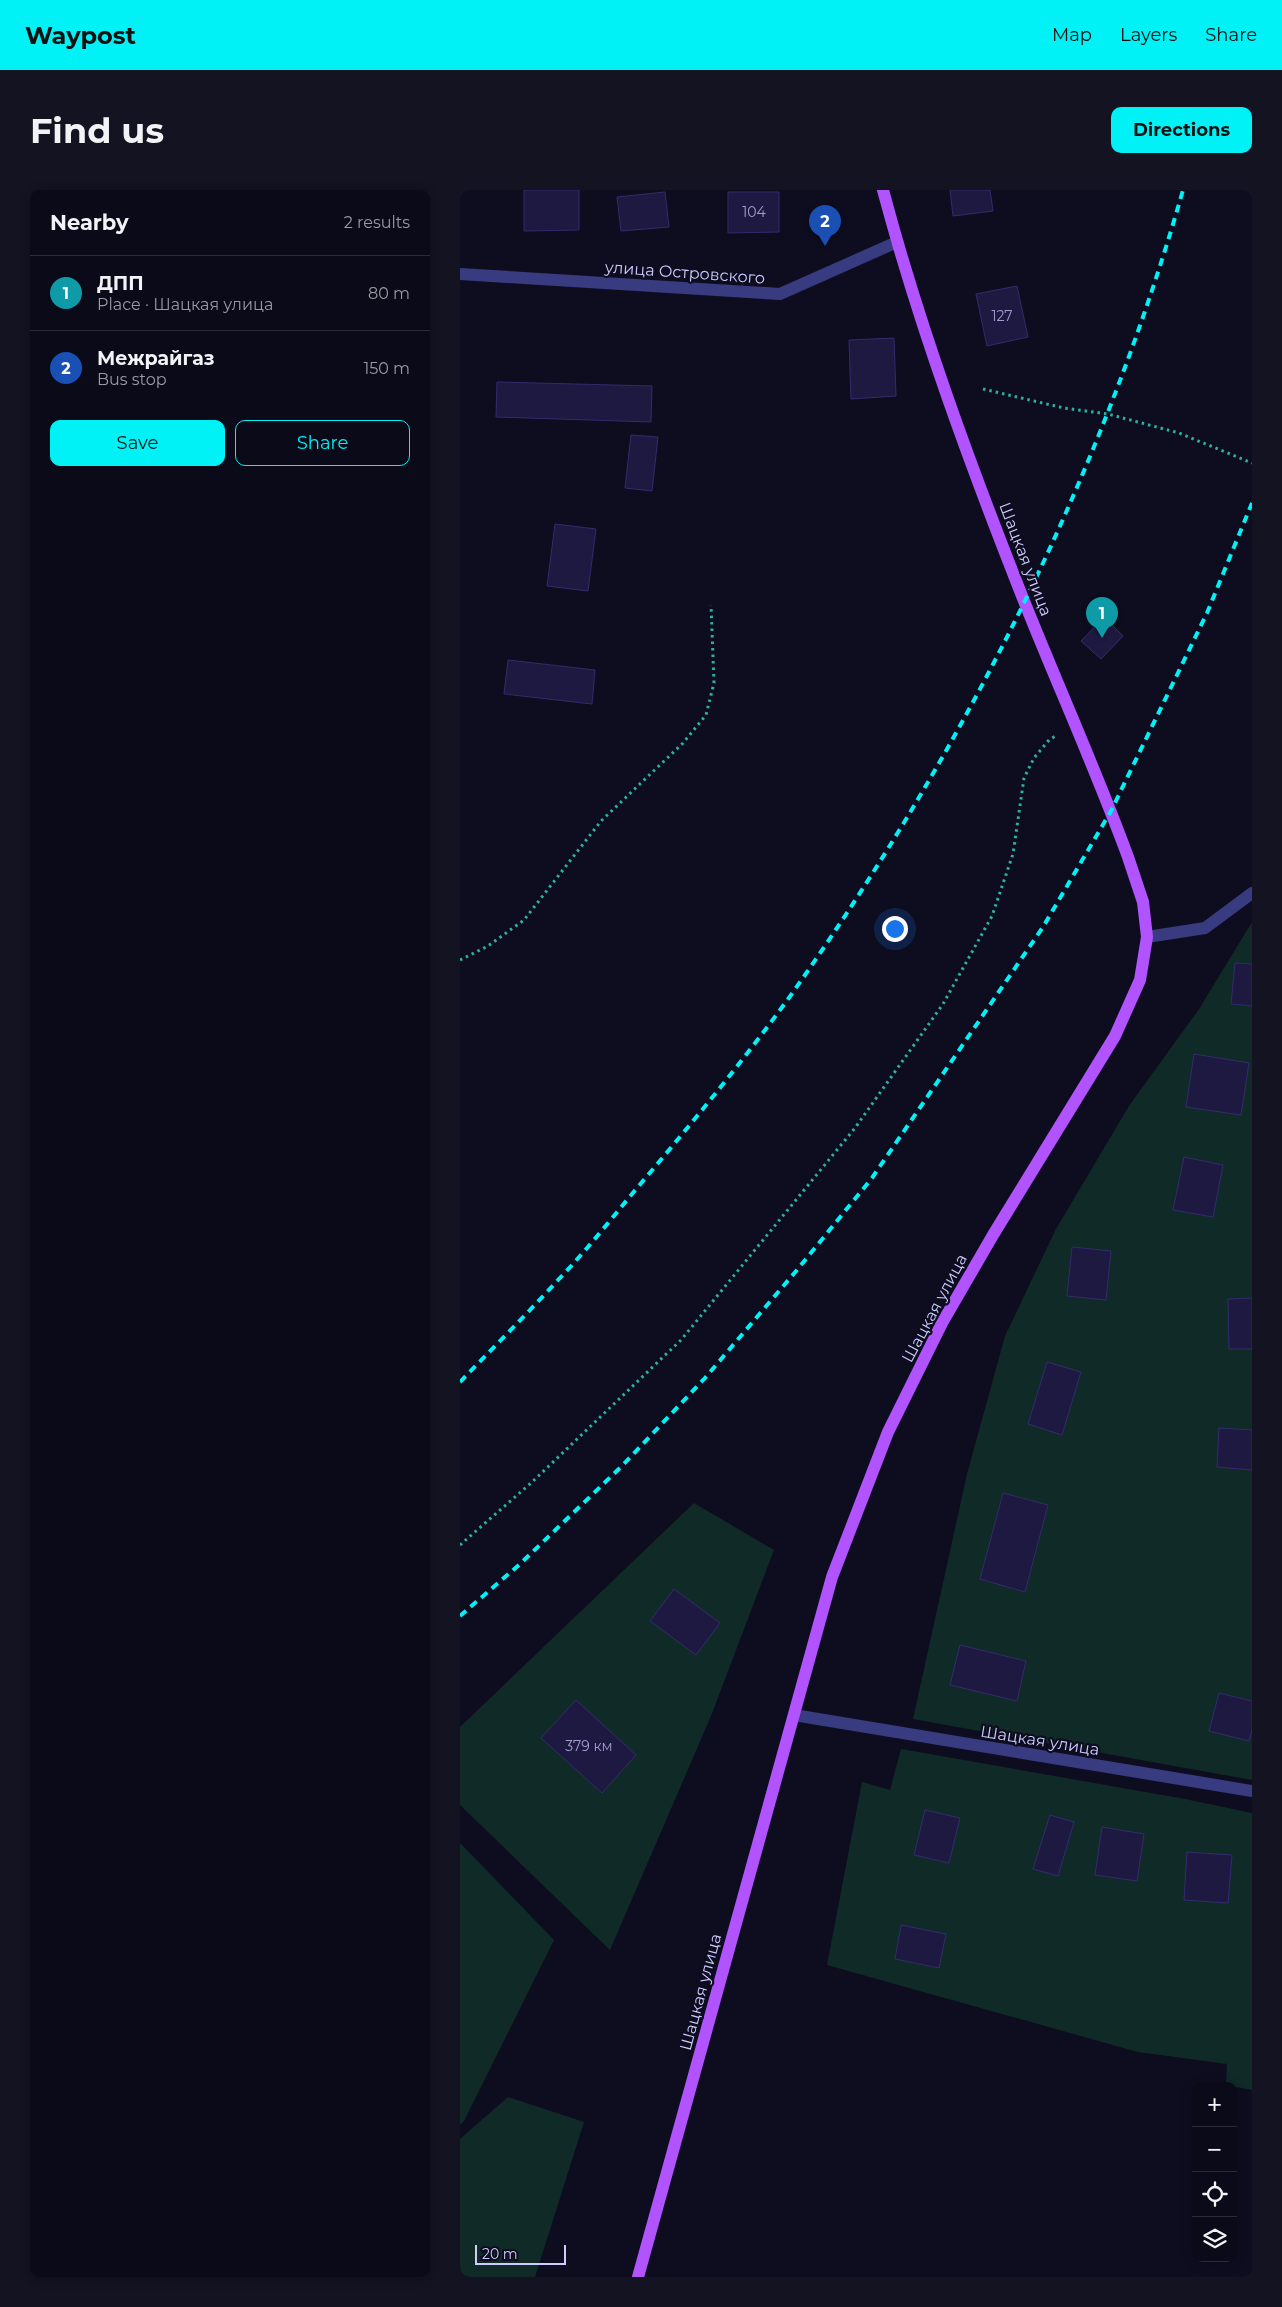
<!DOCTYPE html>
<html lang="en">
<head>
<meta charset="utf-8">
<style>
  body { margin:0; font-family:Montserrat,sans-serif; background:#131321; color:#f1f3f6 }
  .controls { position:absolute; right:15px; bottom:15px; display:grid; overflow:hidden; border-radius:10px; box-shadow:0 2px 12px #0003 }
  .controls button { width:45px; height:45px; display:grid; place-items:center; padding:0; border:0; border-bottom:1px solid #2a2b37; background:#0a0a18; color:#f1f3f6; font:25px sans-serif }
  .scale { position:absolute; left:15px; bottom:12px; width:91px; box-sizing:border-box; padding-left:5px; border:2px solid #ceccff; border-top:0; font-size:14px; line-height:18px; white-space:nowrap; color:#ceccff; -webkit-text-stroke:4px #0e0d20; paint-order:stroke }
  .you { position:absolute; left:434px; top:738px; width:18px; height:18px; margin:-12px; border:4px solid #fff; border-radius:50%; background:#1a73e8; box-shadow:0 0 0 8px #1a73e833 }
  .badge { display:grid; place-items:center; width:32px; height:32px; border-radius:50%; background:#00f2f7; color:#fff; font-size:16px; font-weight:700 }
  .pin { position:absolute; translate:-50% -41px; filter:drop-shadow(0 1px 2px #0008) }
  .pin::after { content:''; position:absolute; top:26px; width:18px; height:15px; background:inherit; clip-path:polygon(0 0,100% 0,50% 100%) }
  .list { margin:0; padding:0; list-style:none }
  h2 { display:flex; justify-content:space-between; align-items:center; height:65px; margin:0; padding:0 20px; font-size:21px }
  h2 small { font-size:16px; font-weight:400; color:#999aa2 }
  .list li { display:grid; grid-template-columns:32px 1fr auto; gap:15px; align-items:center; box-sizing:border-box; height:75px; padding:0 20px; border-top:1px solid #2a2b37 }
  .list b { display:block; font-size:19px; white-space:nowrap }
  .list p { margin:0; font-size:16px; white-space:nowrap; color:#999aa2 }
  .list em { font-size:16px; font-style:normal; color:#999aa2 }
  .actions { display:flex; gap:10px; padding:15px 20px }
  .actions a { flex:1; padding:11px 0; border:1px solid #00f2f7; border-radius:10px; text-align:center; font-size:18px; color:#00f2f7 }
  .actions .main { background:#00f2f7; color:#111 }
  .icon { flex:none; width:28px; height:28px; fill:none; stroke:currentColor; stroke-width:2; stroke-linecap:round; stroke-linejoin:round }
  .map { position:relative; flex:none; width:792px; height:2087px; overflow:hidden; border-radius:10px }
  header { display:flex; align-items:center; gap:30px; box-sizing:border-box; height:70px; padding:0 25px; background:#00f2f7; color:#111 }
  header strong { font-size:24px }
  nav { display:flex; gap:28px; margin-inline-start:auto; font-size:18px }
  .intro { display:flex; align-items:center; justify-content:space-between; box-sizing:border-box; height:120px; padding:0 30px }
  h1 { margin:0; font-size:35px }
  .button { padding:12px 22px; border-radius:10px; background:#00f2f7; color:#111; font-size:18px; font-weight:700 }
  main { display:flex; gap:30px; padding:0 30px }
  aside { flex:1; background:#0a0a18; border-radius:10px; box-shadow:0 2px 12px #0003 }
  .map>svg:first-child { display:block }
  .green { fill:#102a27 }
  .building { fill:#1e1941; stroke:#322b6d }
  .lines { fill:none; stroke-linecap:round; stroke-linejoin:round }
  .path { stroke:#2db19f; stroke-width:3; stroke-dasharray:2.5 4; stroke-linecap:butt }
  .minor { stroke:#383b7f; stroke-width:12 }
  .primary { stroke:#b153ff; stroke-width:12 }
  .rail { stroke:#00f2f7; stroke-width:4; stroke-dasharray:8 6; stroke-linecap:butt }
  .labels { text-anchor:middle; stroke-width:4.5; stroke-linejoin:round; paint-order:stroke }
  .number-label { font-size:14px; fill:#a29fd0 }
  .street-label { font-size:16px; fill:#ceccff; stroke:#0e0d20 }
</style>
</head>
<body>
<header>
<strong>Waypost</strong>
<nav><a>Map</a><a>Layers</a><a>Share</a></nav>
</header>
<div class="intro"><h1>Find us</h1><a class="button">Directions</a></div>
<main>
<aside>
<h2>Nearby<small>2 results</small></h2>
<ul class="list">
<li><span class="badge" style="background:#0f9aa8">1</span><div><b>ДПП</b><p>Place · Шацкая улица</p></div><em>80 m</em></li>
<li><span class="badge" style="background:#1a4fb4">2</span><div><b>Межрайгаз</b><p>Bus stop</p></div><em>150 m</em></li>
</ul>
<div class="actions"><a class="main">Save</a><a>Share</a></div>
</aside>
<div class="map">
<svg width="792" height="2087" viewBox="0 0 792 2087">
  <rect width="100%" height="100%" fill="#0e0d20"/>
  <!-- green -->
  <g class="green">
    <polygon points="792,732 792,1590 453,1529 507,1284 545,1146 596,1039 669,916 739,819"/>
    <polygon points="234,1313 314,1360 251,1526 150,1760 0,1615 0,1537"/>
    <polygon points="441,1559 725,1609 792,1623 792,1900 766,1895 767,1874 678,1862 367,1775 402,1592 430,1600"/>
    <polygon points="0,1653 94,1750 4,1931 0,1935"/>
    <polygon points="48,1907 124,1932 75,2087 0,2087 0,1949"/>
  </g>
  <!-- building -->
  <g class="building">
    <polygon points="64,0 119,0 119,40 64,41"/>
    <polygon points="490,0 530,0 533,21 493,26"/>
    <polygon points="205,2 209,37 161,41 157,7"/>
    <polygon points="268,2 319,2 319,42 268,43"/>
    <polygon points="557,96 568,147 527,156 516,104"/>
    <polygon points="434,148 436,206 391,209 389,150"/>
    <polygon points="37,192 192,196 191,232 36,227"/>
    <polygon points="171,245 198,247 192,301 165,298"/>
    <polygon points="95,334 136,339 128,401 87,396"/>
    <polygon points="644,427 663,446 641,469 621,451"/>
    <polygon points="48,470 135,480 132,514 44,504"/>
    <polygon points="775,773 792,774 792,816 771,814"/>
    <polygon points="734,864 789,873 781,925 726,917"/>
    <polygon points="724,967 763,975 753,1027 713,1020"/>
    <polygon points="612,1057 651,1061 646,1110 607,1106"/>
    <polygon points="792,1108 792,1159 769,1159 768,1109"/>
    <polygon points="587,1172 621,1182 602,1245 568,1234"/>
    <polygon points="759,1238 792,1240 792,1280 757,1277"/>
    <polygon points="543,1303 588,1315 565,1402 520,1389"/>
    <polygon points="214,1399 260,1433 236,1465 190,1431"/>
    <polygon points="500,1455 566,1471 557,1511 490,1495"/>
    <polygon points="759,1503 792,1511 792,1540 789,1551 749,1541"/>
    <polygon points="116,1510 176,1565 142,1603 81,1548"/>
    <polygon points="465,1620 500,1628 489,1673 454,1665"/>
    <polygon points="590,1625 614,1632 598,1686 573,1679"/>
    <polygon points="642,1637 684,1644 677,1691 635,1685"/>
    <polygon points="727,1662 772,1665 768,1713 724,1710"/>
    <polygon points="441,1735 486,1744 479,1778 435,1769"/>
  </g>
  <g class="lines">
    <!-- path -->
    <g class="path">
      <polyline points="523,199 604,218 648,224 719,243 792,273"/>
      <polyline points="0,770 28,756 64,730 141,631 223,553 246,525 254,493 251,415"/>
      <polyline points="0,1355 71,1293 221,1150 395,938 483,814 532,726 553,664 564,588 574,568 589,550 597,545"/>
    </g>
    <!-- minor -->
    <g class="minor">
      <polyline points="0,84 320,104 437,52"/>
      <polyline points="687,747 745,738 792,703"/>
      <polyline points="334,1525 792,1601"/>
    </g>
    <!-- primary -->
    <path class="primary" d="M178 2087 372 1387 428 1242 482 1133 533 1045 655 846 680 790 687 747 683 712 668 667C636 580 598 496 564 411 511 277 460 139 423 0"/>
    <!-- rail -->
    <g class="rail">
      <path d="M0 1192C33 1158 66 1125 98 1090 124 1063 148 1033 172 1004 227 939 281 874 331 805 504 560 641 288 723 0"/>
      <polyline points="0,1426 60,1374 162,1276 245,1188 337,1080 412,988 583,737 651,621 747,423 792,313"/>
    </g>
  </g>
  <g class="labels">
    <!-- number labels -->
    <g class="number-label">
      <text x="294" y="27">104</text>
      <text x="542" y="131">127</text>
      <text x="129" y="1561">379 км</text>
    </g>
    <!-- street labels -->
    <g class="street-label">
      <text transform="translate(225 82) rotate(4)" y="6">улица Островского</text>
      <text transform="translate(566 369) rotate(69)" y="6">Шацкая улица</text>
      <text transform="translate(474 1118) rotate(-62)" y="6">Шацкая улица</text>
      <text transform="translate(580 1550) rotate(9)" y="6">Шацкая улица</text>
      <text transform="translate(240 1802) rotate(-75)" y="6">Шацкая улица</text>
    </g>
  </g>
</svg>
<div class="controls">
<button>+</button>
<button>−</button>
<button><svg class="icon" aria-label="locate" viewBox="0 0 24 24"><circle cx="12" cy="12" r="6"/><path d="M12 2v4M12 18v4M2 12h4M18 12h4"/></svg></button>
<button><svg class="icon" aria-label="layers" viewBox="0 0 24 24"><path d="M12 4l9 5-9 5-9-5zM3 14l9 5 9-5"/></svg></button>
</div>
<div class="scale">20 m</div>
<div class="you"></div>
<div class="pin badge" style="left:642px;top:448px;background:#0f9aa8">1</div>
<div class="pin badge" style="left:365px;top:56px;background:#1a4fb4">2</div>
</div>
</main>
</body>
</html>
